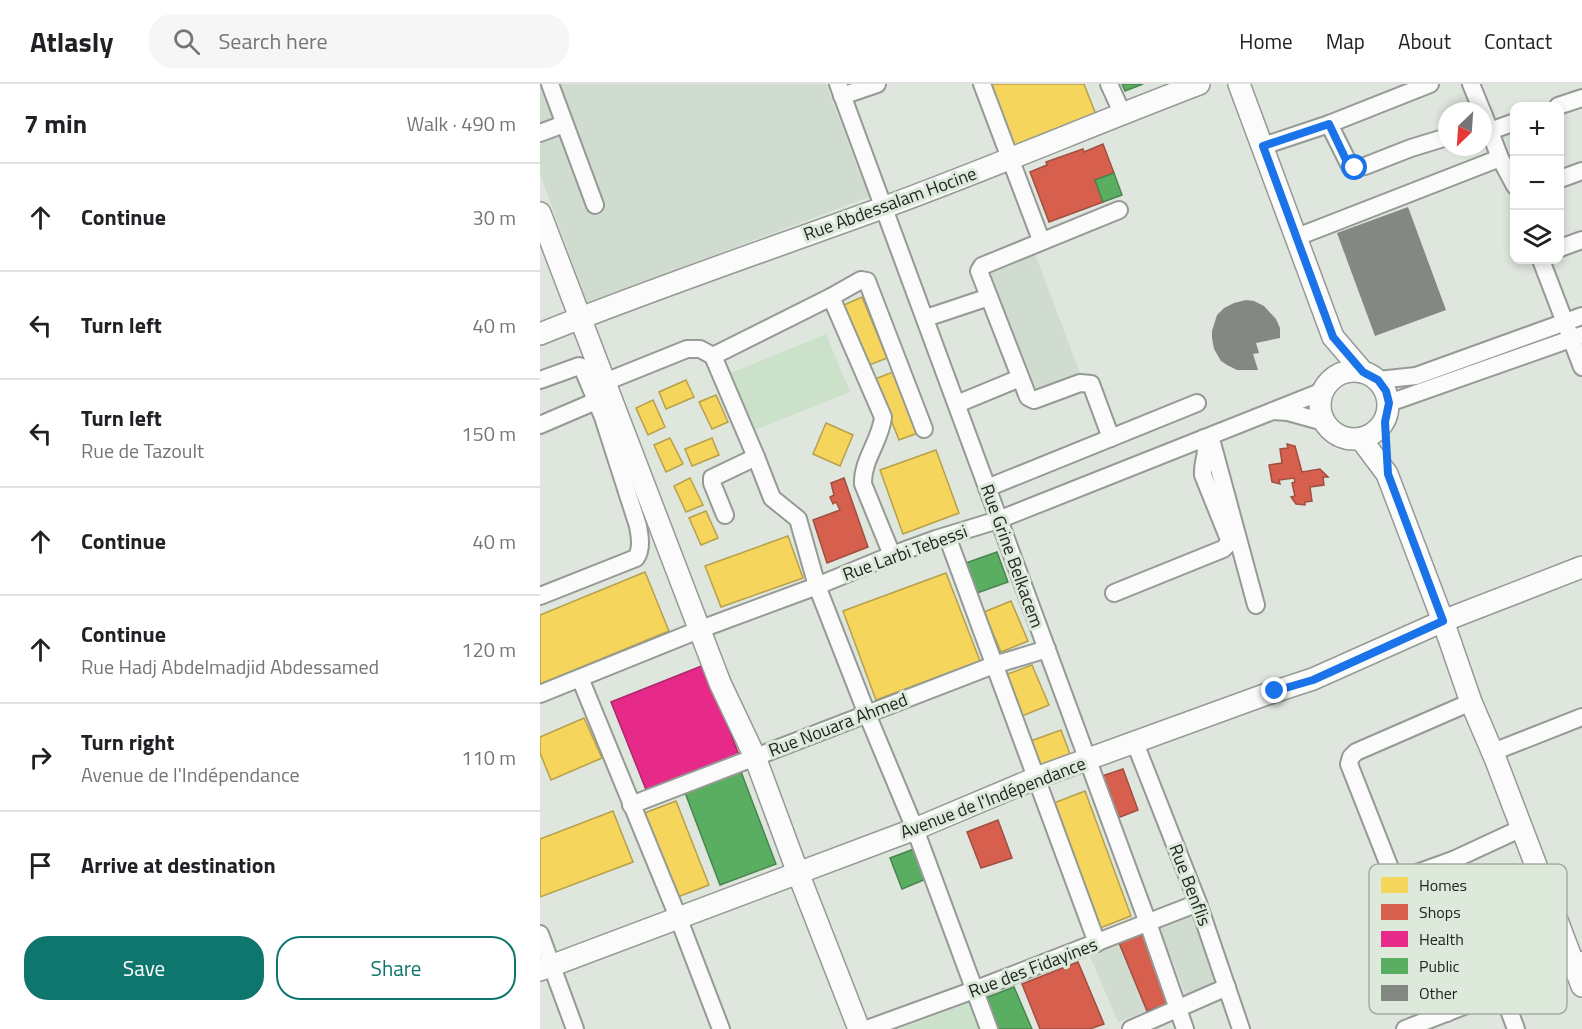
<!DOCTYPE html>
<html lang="en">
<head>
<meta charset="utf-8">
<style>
  body { margin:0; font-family:"Titillium Web",sans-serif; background:#f6f6f6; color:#202124 }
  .controls { position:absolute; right:18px; top:18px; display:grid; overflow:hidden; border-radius:12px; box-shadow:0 3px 9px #0003 }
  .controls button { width:54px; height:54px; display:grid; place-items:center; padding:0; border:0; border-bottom:2px solid #e0e0e0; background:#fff; color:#202124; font:30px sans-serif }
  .compass { position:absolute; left:898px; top:18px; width:54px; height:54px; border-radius:50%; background:#fff; box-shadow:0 3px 9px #0003; rotate:205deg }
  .stop { position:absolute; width:18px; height:18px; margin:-14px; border:4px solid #1a73e8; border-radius:50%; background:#fff }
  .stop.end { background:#1a73e8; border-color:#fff; box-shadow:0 2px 6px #0008 }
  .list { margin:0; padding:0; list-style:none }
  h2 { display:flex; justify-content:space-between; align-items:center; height:78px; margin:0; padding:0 24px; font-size:26px }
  h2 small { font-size:20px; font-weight:400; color:#757577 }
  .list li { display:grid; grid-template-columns:39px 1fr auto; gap:18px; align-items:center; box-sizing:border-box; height:108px; padding:0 24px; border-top:2px solid #e0e0e0 }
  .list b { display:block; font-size:22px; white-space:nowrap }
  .list p { margin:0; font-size:20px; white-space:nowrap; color:#757577 }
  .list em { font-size:20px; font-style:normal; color:#757577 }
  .actions { display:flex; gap:12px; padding:18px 24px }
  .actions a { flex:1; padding:14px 0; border:2px solid #0f766e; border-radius:24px; text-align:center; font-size:21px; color:#0f766e }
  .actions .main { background:#0f766e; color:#fff }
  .icon { flex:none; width:33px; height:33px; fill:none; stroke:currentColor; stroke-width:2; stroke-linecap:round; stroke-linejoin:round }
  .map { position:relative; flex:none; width:1042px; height:945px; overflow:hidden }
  header { display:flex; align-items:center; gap:36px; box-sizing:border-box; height:84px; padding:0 30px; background:#fff; border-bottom:2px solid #e0e0e0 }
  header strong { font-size:28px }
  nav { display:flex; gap:33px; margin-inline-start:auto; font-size:21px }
  .search { width:420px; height:54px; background:#f6f6f6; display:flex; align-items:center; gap:15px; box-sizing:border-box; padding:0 21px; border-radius:24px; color:#757577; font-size:22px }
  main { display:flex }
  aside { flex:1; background:#fff }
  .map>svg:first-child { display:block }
  .built { fill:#d0dccf }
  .green { fill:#cbe1ca }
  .homes { fill:#f6d55c; stroke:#b6a04a; stroke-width:1.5 }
  .shops { fill:#d6604d; stroke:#a04f40; stroke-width:1.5 }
  .health { fill:#e7298a; stroke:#ac286a; stroke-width:1.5 }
  .public { fill:#5aae61; stroke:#49854e; stroke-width:1.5 }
  .building { fill:#848883 }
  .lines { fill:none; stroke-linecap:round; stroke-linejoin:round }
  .minor-casing { stroke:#959a94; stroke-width:20 }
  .major-casing { stroke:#959a94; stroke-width:24 }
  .minor { stroke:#fafbfa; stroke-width:16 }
  .major { stroke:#fafbfa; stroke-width:21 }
  .route { stroke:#1a73e8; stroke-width:8 }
  .labels { text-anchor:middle; stroke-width:6; stroke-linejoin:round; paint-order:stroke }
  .street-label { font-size:18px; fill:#222621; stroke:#dce9db }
  .key { fill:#dce9db; stroke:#a4aea3; stroke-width:1.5 }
  .key-label { font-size:16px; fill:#222621 }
</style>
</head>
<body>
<header>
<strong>Atlasly</strong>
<div class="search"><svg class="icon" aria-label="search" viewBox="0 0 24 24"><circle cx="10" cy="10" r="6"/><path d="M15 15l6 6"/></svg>Search here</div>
<nav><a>Home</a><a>Map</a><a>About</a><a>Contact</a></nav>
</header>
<main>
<aside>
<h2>7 min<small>Walk · 490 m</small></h2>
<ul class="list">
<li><svg class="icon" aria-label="ahead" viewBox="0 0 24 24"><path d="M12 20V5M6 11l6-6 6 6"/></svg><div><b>Continue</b></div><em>30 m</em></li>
<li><svg class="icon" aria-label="left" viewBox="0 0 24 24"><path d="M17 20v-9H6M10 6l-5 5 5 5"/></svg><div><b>Turn left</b></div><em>40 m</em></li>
<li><svg class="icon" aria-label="left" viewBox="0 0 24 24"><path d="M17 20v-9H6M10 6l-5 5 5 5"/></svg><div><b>Turn left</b><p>Rue de Tazoult</p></div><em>150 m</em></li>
<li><svg class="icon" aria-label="ahead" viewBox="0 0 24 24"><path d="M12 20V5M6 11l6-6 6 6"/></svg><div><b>Continue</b></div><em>40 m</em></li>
<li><svg class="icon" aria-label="ahead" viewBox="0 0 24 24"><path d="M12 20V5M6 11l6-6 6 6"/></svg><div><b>Continue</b><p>Rue Hadj Abdelmadjid Abdessamed</p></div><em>120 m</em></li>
<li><svg class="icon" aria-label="right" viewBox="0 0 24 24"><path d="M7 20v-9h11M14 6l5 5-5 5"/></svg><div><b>Turn right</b><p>Avenue de l'Indépendance</p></div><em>110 m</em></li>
<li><svg class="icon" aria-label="arrive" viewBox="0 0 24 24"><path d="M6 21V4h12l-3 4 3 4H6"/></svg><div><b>Arrive at destination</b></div></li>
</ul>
<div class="actions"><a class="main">Save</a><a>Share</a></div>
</aside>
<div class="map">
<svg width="1042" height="945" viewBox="0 0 1042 945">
  <rect width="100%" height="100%" fill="#dfe6de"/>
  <!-- built -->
  <g class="built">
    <polygon points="0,0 286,0 329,113 47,219 0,90"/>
    <polygon points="494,167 540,289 500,306 494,304 449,186"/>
    <polygon points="658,819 687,897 646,912 616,835"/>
    <polygon points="577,854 607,927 578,938 547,865"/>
  </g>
  <!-- green -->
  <g class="green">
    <polygon points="286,250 310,308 215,346 191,289"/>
    <polygon points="431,918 442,945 359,945"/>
  </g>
  <!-- homes -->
  <g class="homes">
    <polygon points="448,0 544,0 558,36 472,67"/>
    <polygon points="322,213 347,274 329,281 304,221"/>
    <polygon points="353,288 378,349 359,356 335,295"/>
    <polygon points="146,296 154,313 126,325 119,308"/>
    <polygon points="176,311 188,338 172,345 159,318"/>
    <polygon points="113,316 125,343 108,351 96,324"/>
    <polygon points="286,339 313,351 300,382 273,370"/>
    <polygon points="130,354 143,380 126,388 114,361"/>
    <polygon points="172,354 179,371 152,382 145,365"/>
    <polygon points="396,366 419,429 363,450 340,386"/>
    <polygon points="150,394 163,421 146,428 134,402"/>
    <polygon points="166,427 178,454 161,461 149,434"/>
    <polygon points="248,452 263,494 181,523 165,482"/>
    <polygon points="105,488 129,547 0,600 0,531"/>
    <polygon points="406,489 440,577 336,616 303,527"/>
    <polygon points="471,517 488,557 461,568 444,528"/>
    <polygon points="492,581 509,621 482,632 465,591"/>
    <polygon points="44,634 62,674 11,696 0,669 0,653"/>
    <polygon points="521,646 530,670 497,682 488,658"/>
    <polygon points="545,707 591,832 560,844 514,719"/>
    <polygon points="136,717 169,801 135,814 102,730"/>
    <polygon points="73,727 93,778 0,813 0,755"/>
  </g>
  <!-- shops -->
  <g class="shops">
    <polygon points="563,60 574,89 555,96 563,118 509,138 490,88 507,81 506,78 543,65 544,68"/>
    <polygon points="747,360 755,362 762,388 780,385 788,393 783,393 784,401 770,403 772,417 765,418 765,421 756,420 751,413 755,412 752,399 755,398 754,394 739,396 740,400 732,398 729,381 742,379 740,365 748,364"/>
    <polygon points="304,394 328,463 287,479 273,436 300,426 296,418 293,420 290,413 294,411 291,399"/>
    <polygon points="583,685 598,726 562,740 547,697"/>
    <polygon points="458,736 472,774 441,784 427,748"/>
    <polygon points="603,843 634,917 607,927 577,854"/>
    <polygon points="538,878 564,940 550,945 500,945 482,900"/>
  </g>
  <!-- health -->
  <polygon class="health" points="164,581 199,671 107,708 71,618"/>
  <!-- public -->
  <g class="public">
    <polygon points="582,0 603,0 585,7"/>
    <polygon points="574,89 582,111 563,118 555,96"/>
    <polygon points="457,468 468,498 434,510 423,480"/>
    <polygon points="200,685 236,780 180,801 144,706"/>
    <polygon points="374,765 386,795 362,805 350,774"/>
    <polygon points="474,903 492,945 456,945 443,915"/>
  </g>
  <!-- building -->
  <g class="building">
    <polygon points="868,123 906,226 835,252 797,149"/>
    <polygon points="706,216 714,217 724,222 736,235 740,244 740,254 716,259 719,269 713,270 718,286 697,286 687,281 681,277 674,265 672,254 672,247 677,231 684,224 694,219"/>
  </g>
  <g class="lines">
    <defs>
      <g id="minor">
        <polyline points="10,0 55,121"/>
        <polyline points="298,0 608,839 645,945"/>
        <polyline points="442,0 501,156"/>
        <polyline points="569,0 583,31"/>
        <polyline points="931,0 942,27"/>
        <polyline points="302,12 337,0"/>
        <polyline points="1018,22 1042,14"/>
        <polyline points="943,29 960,74 975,102"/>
        <polyline points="789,40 809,80 815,84 825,82 871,64 907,53"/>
        <polyline points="950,47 975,38"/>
        <polyline points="0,49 24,40"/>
        <polyline points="723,62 789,40 890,0"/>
        <polyline points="1020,95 1042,87"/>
        <polyline points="757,153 960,74"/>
        <polyline points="1020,164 1042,156"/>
        <polyline points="1001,176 1042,283"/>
        <polyline points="291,213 321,196 327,197 384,345"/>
        <polyline points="386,234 449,213"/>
        <path d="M0 296 39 282 42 283 63 333 98 442C100 453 102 465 96 474L0 512"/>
        <polyline points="838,296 876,292 1042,232"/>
        <polyline points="65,298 147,265 160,265 173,272"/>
        <polyline points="849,319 1042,251"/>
        <polyline points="417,320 480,294"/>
        <polyline points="733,327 748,328 784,338"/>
        <polyline points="0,341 56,317"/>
        <polyline points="571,354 551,300 540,299 494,316 488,313 439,187 442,182 579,126"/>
        <polyline points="671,355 716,521"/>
        <polyline points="447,404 657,319"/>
        <polyline points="185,431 172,399 172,394 216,373"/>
        <polyline points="407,452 557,859"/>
        <path d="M352 471 323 400C322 376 341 356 343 333L291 213 173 272 216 373 232 414 258 435 277 502 327 630 375 745 449 945"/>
        <path d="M574 509 683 465 690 458 663 391C662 374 669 374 664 354"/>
        <polyline points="40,594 138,833 181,945"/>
        <polyline points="0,610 161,545 277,502 352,471 396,455 458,436 783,307"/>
        <polyline points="595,659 658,819 701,945"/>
        <polyline points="953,668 1042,633"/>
        <polyline points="91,721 454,581 507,565"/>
        <polyline points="913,776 976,945"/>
        <polyline points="855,797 913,776 982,744"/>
        <polyline points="0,850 35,945"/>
        <polyline points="907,929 809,680 811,673 816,668 931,618"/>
        <polyline points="327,945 434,906 658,819"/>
        <polyline points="591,945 687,903"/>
        <polyline points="865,945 1042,876"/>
      </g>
      <g id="major">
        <polyline points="699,0 793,253 823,288"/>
        <polyline points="0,129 180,599 215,673 258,789 319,945"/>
        <path d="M0 250C114 204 230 165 345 123 451 84 554 40 659 0"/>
        <circle cx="814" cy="321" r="34"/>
        <polyline points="821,355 847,390 903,537 931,618 955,674 1042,902"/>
        <polyline points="0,886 375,745 496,694 727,610 773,595 903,537 1042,483"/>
      </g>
    </defs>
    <!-- minor casing -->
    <use href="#minor" class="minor-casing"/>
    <!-- major casing -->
    <use href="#major" class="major-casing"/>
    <!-- minor -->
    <use href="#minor" class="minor"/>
    <!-- major -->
    <use href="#major" class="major"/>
  </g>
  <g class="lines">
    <!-- route -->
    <polyline class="route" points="735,607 773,596 903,537 848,390 845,338 849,319 846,307 838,296 823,288 793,253 723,62 789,40 808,80 815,84"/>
  </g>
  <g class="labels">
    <!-- street labels -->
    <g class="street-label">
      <text transform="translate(350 120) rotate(-20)" y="6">Rue Abdessalam Hocine</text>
      <text transform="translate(365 469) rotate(-20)" y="6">Rue Larbi Tebessi</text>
      <text transform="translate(472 472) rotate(70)" y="6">Rue Grine Belkacem</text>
      <text transform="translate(298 641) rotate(-21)" y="6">Rue Nouara Ahmed</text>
      <text transform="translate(453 714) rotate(-21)" y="6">Avenue de l'Indépendance</text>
      <text transform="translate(650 801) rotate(69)" y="6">Rue Benflis</text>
      <text transform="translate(493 884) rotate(-21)" y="6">Rue des Fidayines</text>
    </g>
  </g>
  <!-- legend -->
  <rect x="829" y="780" width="198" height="150" rx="9" class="key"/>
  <rect x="841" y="793" width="27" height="16" fill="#f6d55c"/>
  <rect x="841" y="820" width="27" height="16" fill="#d6604d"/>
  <rect x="841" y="847" width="27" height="16" fill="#e7298a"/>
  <rect x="841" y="874" width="27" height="16" fill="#5aae61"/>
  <rect x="841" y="901" width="27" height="16" fill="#848883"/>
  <g class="key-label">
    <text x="879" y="807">Homes</text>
    <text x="879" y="834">Shops</text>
    <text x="879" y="861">Health</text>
    <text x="879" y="888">Public</text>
    <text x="879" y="915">Other</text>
  </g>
</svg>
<div class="controls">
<button>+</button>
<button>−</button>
<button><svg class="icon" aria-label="layers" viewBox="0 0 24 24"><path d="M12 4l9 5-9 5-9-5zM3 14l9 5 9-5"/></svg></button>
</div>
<svg class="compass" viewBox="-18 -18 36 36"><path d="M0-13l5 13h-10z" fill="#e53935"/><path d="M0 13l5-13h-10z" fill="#757577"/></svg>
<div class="stop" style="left:815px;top:84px"></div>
<div class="stop end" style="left:735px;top:607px"></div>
</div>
</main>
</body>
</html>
